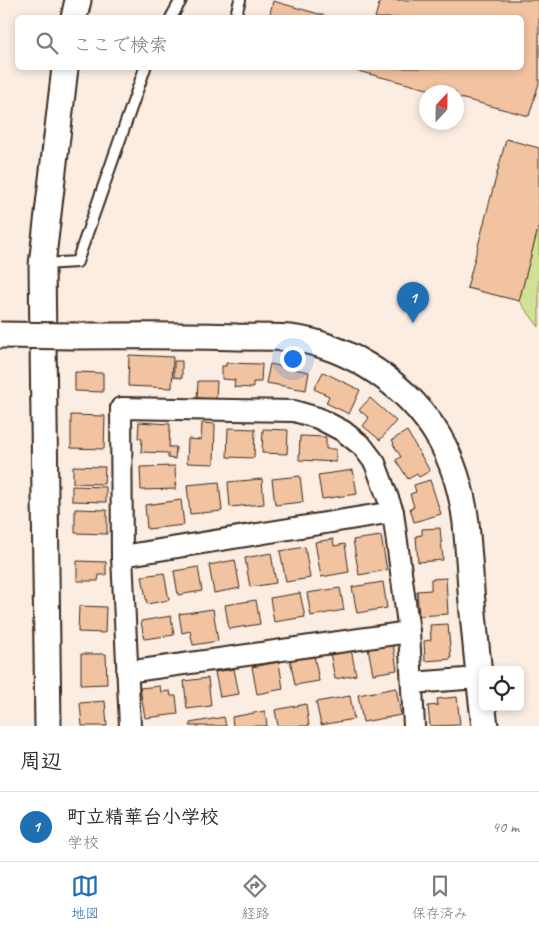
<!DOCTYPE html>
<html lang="ja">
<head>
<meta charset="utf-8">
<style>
  body { margin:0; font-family:Caveat,"Klee One",sans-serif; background:#f2f2f3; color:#2b2b33 }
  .controls { position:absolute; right:15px; bottom:15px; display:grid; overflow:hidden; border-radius:8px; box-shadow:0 2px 8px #0003 }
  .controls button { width:45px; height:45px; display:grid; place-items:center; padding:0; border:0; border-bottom:1px solid #e1e1e2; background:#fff; color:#2b2b33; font:25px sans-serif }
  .compass { position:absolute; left:419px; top:85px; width:45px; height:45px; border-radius:50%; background:#fff; box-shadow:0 2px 8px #0003; rotate:22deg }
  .you { position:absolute; left:292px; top:358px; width:18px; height:18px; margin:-12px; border:4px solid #fff; border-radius:50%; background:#1a73e8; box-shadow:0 0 0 8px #1a73e833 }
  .badge { display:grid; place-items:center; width:32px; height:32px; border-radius:50%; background:#1f6fb2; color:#fff; font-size:16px; font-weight:700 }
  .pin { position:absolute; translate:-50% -41px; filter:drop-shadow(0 1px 2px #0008) }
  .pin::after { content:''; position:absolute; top:26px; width:18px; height:15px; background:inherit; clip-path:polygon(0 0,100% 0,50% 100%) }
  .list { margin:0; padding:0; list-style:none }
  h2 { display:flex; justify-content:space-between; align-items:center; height:65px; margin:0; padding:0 20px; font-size:21px }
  h2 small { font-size:16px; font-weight:400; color:#7c7c81 }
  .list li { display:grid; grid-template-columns:32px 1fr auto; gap:15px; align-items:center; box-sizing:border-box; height:70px; padding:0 20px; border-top:1px solid #e1e1e2 }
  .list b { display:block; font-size:19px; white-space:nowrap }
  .list p { margin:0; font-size:16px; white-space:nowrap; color:#7c7c81 }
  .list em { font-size:16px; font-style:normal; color:#7c7c81 }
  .icon { flex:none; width:28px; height:28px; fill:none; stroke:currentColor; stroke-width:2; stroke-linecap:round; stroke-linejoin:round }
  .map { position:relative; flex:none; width:539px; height:726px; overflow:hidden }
  .search { position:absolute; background:#fff; box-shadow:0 2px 8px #0003; left:15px; right:15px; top:15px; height:55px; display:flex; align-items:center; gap:12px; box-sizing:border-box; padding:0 18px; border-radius:8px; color:#7c7c81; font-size:19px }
  .sheet { height:135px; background:#fff }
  nav { display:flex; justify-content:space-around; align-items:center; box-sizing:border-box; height:70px; border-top:1px solid #e1e1e2; background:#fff; font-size:14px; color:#7c7c81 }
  nav a { display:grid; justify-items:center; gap:2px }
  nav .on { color:#1f6fb2 }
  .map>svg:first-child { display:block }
  .green { fill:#d1e296; stroke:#86865a }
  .building { fill:#f1c3a0; stroke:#3b2a1e }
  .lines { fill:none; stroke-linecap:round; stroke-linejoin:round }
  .service-casing { stroke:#3b2a1e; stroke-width:14 }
  .minor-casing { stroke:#3b2a1e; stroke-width:24 }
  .tertiary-casing { stroke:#3b2a1e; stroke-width:29 }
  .service { stroke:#fff; stroke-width:10 }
  .minor { stroke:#fff; stroke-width:20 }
  .tertiary { stroke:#fff; stroke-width:25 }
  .tertiary-bridge-casing { stroke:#3b2a1e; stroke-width:29; stroke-linecap:butt }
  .tertiary-bridge { stroke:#fff; stroke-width:25 }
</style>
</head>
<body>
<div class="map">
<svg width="539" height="726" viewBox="0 0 539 726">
  <rect width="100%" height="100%" fill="#fbede2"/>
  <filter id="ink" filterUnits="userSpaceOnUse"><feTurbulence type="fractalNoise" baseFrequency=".02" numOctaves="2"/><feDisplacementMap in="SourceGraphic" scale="10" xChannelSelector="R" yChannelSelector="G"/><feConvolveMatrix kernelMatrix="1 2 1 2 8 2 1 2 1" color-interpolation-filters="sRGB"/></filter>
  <g filter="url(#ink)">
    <!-- green -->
    <polygon class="green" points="539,225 539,327 519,301"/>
    <!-- building -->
    <g class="building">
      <polygon points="380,0 539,0 539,83 529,116 456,97 456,92 439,92 346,68 522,68 522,18 375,18"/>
      <polygon points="273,1 333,18 269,18"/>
      <polygon points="506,139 539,148 539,225 519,301 467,288"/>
      <polygon points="129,355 173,357 172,388 128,386"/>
      <polygon points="174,361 182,361 182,378 174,377"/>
      <polygon points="226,363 262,364 261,382 253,382 253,388 234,387 235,380 222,379 222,366 226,366"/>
      <polygon points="270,364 309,372 306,390 266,383"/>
      <polygon points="75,372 103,373 103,392 75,391"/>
      <polygon points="323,372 360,390 349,414 326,403 329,396 314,389"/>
      <polygon points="198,381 217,381 216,399 197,398"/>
      <polygon points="370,398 396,421 380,440 363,426 369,418 359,410"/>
      <polygon points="71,415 105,416 104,449 71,448"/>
      <polygon points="139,422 170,424 169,447 176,447 175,459 168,458 168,453 141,452 142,439 138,438"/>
      <polygon points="202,423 215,424 214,464 187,463 188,439 201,440"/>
      <polygon points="228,428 255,429 254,458 227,457"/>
      <polygon points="263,429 288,430 287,454 262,453"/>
      <polygon points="407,431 430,471 419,477 417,474 408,479 396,460 401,457 393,444 394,443 392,440"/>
      <polygon points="300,436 326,437 326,449 336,449 336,462 299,460"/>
      <polygon points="73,466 105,467 104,484 73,483"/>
      <polygon points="175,466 176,489 141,490 140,467"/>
      <polygon points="353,470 357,494 322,499 318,475"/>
      <polygon points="300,476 303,502 275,505 272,479"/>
      <polygon points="262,479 264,504 230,507 228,482"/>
      <polygon points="430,480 441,514 414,522 410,508 414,507 410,494 416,492 414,485"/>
      <polygon points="219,482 222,511 190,514 187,485"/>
      <polygon points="72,486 106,487 106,502 72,501"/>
      <polygon points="181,500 184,525 147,529 145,505"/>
      <polygon points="75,509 107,510 107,534 75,533"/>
      <polygon points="440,528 443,560 418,562 416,536 422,535 422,529"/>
      <polygon points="381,536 387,570 359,575 353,540"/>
      <polygon points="333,539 334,546 345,544 349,572 321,577 315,542"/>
      <polygon points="305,547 310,578 286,582 280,551"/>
      <polygon points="271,553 276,583 250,587 245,558"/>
      <polygon points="235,560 240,588 214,593 209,565"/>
      <polygon points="77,561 106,562 106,575 99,575 98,581 77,581"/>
      <polygon points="198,567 202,591 178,595 174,571"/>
      <polygon points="164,573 169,600 147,604 142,576"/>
      <polygon points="446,578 448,614 419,616 417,591 431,590 431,579"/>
      <polygon points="383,582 387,608 357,613 352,587"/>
      <polygon points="340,588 344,610 311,616 307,593"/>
      <polygon points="300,593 305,617 274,622 270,598"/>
      <polygon points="256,600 260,624 229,629 225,605"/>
      <polygon points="79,606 106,607 105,633 78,632"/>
      <polygon points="213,609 218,641 193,645 190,631 182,633 179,614"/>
      <polygon points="171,616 174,635 144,639 141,621"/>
      <polygon points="448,624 451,659 425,661 424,641 431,640 430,625"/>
      <polygon points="393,643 397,670 373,674 368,648"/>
      <polygon points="351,649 356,675 335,679 330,653"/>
      <polygon points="81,654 106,654 107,684 81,685"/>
      <polygon points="314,655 319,681 295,685 290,659"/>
      <polygon points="279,662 283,689 257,694 252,667"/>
      <polygon points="234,669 239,694 220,697 215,672"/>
      <polygon points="208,678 211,706 187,709 184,681"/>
      <polygon points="160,686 161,692 170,691 171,696 176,696 178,714 145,718 140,688"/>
      <polygon points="396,688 401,715 363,722 358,695"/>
      <polygon points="350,696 354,719 321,725 316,702"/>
      <polygon points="457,697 460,725 430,726 428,706 438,705 437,699"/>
      <polygon points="105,701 107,726 82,726 80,703"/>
      <polygon points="306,704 309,726 278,726 275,710"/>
      <polygon points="265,711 267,726 233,726 232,717"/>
      <polygon points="224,717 226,726 190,726 190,723"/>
    </g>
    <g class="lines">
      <defs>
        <g id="service">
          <polyline points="171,18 181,0"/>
          <polyline points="235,18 240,0"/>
          <polyline points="43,264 77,262 145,68"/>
        </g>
        <g id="minor">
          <polyline points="122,556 393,512"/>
          <polyline points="127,672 409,632"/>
          <polyline points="412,683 465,679 479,677"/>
          <polyline points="130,726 122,556 121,408 294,411 318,418 343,431 362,446 375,463 393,512 409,632 414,726"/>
        </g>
        <g id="tertiary">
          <polyline points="74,18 78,0"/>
          <path d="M75 336C129 336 183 335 237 337 255 337 273 337 290 338 320 341 352 355 377 372 431 409 458 458 466 523 468 546 470 568 471 591 475 636 479 681 485 726"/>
          <polyline points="48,726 42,265 65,68"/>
        </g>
      </defs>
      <!-- service casing -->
      <use href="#service" class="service-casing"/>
      <!-- minor casing -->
      <use href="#minor" class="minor-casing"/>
      <!-- tertiary casing -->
      <use href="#tertiary" class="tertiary-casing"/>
      <!-- service -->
      <use href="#service" class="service"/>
      <!-- minor -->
      <use href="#minor" class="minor"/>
      <!-- tertiary -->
      <use href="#tertiary" class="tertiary"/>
      <defs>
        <polyline id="tertiary-bridge" points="0,335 75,336"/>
      </defs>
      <!-- tertiary-bridge casing -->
      <use href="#tertiary-bridge" class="tertiary-bridge-casing"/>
      <!-- tertiary-bridge -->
      <use href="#tertiary-bridge" class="tertiary-bridge"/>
    </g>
  </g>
</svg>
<div class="controls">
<button><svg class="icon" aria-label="locate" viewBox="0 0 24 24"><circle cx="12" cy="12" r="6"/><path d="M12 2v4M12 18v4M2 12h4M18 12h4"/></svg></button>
</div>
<svg class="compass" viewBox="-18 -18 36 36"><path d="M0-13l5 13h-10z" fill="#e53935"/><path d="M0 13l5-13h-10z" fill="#7c7c81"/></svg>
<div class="you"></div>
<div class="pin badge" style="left:413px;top:323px">1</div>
<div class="search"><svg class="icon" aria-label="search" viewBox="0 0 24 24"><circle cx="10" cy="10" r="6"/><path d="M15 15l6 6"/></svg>ここで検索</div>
</div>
<section class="sheet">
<h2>周辺<small></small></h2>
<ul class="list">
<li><span class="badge">1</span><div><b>町立精華台小学校</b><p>学校</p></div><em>40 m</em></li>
</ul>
</section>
<nav>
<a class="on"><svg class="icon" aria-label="map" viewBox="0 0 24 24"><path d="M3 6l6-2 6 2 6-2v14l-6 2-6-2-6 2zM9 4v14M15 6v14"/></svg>地図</a>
<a><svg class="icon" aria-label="directions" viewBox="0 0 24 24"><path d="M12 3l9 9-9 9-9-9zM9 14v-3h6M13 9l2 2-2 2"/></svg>経路</a>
<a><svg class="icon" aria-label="saved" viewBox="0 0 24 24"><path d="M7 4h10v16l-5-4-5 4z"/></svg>保存済み</a>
</nav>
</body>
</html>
